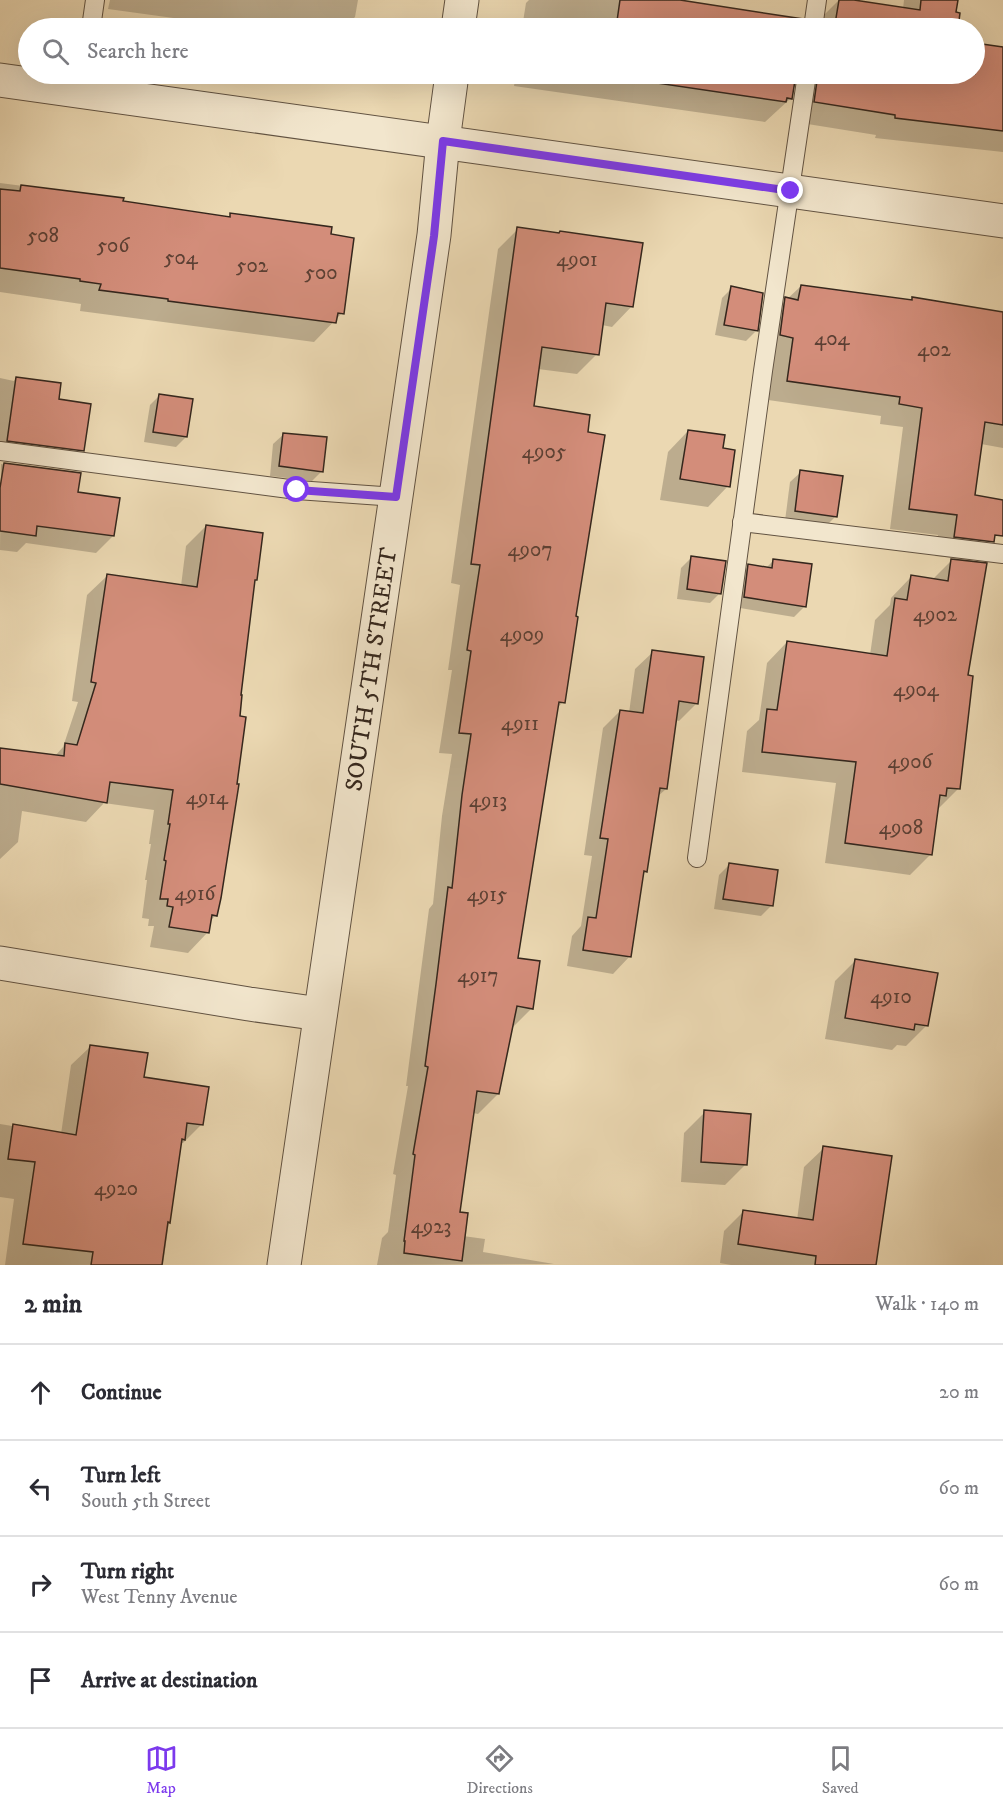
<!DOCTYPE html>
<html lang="en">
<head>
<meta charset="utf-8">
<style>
  body { margin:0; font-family:"IM FELL DW Pica",serif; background:#f7f7f7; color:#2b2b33 }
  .stop { position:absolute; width:18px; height:18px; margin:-14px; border:4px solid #7c3aed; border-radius:50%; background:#fff }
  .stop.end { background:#7c3aed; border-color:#fff; box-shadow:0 2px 6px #0008 }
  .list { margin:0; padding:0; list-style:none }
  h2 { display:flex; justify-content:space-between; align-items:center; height:78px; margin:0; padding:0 24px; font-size:26px }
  h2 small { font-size:20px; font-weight:400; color:#7c7c81 }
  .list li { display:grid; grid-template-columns:39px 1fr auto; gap:18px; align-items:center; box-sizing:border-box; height:96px; padding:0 24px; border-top:2px solid #e1e1e2 }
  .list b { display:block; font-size:22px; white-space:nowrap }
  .list p { margin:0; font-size:20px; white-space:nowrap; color:#7c7c81 }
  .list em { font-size:20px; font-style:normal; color:#7c7c81 }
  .icon { flex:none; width:33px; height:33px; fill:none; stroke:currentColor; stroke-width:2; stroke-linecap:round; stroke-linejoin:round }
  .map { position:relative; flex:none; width:1003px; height:1265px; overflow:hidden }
  .search { position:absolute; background:#fff; box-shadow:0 6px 24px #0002; left:18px; right:18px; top:18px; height:66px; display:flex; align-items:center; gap:15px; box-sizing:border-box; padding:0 21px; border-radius:33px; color:#7c7c81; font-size:22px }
  .sheet { height:462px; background:#fff }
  nav { display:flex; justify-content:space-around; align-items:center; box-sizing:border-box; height:84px; border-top:2px solid #e1e1e2; background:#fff; font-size:16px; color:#7c7c81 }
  nav a { display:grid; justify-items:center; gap:3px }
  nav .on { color:#7c3aed }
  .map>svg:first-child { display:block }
  .shadow { fill:#0003 }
  .building { fill:#d38d7a; stroke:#35271d; stroke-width:1.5 }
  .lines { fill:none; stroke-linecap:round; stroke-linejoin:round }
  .lane-casing { stroke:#625342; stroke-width:20 }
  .street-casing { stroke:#625342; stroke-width:35 }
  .lane { stroke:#f2e6cd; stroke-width:18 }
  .street { stroke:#f2e6cd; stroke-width:33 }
  .route { stroke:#7c3aed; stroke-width:8 }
  .labels { text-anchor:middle; stroke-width:5; stroke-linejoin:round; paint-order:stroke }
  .number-label { font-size:21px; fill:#5c4034 }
  .street-label { font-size:24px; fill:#35271d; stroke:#f2e6cd }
</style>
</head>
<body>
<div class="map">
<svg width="1003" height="1265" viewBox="0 0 1003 1265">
  <rect width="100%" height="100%" fill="#ebd8b2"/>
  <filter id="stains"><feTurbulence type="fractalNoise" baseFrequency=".00333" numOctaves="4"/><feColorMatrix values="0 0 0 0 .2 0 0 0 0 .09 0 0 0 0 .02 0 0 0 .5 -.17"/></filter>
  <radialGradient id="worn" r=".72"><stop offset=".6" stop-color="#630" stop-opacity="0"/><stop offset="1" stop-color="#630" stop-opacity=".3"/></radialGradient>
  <!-- shadow -->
  <g class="shadow">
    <polygon points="110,0 358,0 355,17 344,28 246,28 108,9"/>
    <polygon points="529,0 664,0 801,21 801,28 522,28 526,3"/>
    <polygon points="839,0 903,9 904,0 956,0 955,14 958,14 956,28 818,28 819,20"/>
    <polygon points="974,45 1003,48 1003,152 875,138 876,135 795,122 798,91 793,85 791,98 765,122 514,86 516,74 974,74"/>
    <polygon points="0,183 85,194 122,202 228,218 231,215 329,235 342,313 314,342 80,311 81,304 0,292"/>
    <polygon points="518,229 632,306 612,327 602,325 597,354 577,374 538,369 532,408 574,618 563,702 556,709 517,959 532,1008 512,1028 498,1094 478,1114 473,1113 458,1213 463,1236 485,1239 483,1252 554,1264 377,1265 382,1238 388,1232 396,1175 393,1174 408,1086 406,1086 429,909 433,904 442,816 452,754 439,753 452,670 448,670 460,585 451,583 498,249"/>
    <polygon points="801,286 910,302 913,299 1003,312 1003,448 981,444 973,497 992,541 970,563 967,676 958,789 937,810 931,854 910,875 825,863 836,783 742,772 747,731 759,720 767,663 787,642 870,655 875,620 890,605 891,598 911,577 932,580 954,558 935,556 938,535 890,529 903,427 880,424 881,416 768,400 774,357 761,355 766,319"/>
    <polygon points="732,288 756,331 746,341 715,335 722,298"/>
    <polygon points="0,378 14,381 16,378 57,400 83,450 68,465 0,456"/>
    <polygon points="160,395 186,437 176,447 144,442 150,405"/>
    <polygon points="688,431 721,449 728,486 708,507 660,500 668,452"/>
    <polygon points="284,434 322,471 312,481 270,476 273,444"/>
    <polygon points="1,464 79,474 77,494 113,536 96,553 26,543 17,552 0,550"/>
    <polygon points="801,472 836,516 826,526 785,521 790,482"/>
    <polygon points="206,526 253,581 216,915 209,922 207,933 188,953 150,947 154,926 148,926 149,919 142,918 147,880 145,880 151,844 149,844 154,810 104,803 86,822 22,811 18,842 0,859 0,749 55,756 63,747 78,702 72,701 87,595 107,576 181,586 186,546"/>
    <polygon points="692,557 720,593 710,603 677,599 681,568"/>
    <polygon points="774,560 810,565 804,607 794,617 734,607 738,576 749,566 766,568"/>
    <polygon points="653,652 696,704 679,721 675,720 666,789 657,797 646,871 642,874 630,956 613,974 567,966 572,936 581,926 592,856 584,855 603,728 620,711 629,713 635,669"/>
    <polygon points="729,865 771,906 761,916 714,909 719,875"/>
    <polygon points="856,960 927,1025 906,1046 897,1045 892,1050 825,1039 835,981"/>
    <polygon points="90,1047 142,1078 202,1124 183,1143 180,1143 163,1265 5,1265 14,1199 0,1197 0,1124 61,1134 71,1065"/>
    <polygon points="705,1112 745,1165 725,1185 681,1182 684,1133"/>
    <polygon points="824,1148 876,1265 731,1265 720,1263 724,1231 743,1212 797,1220 804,1167"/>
  </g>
  <!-- building -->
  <g class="building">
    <polygon points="620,0 680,0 803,19 802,28 616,28"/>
    <polygon points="839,0 854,0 920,10 921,0 958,0 956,12 960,13 958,28 824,28 825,23 835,24"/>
    <polygon points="975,43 1003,47 1003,131 895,118 895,115 814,102 818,74 975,74"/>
    <polygon points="610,74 796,74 792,99 787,98 786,102 609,76"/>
    <polygon points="21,185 124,198 123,201 230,217 230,213 332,227 331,234 354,238 344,314 338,313 336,323 168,301 168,299 99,290 101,284 80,281 80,279 0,268 0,189 20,191"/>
    <polygon points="517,227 559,233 560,231 643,243 633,307 606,303 599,355 542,347 534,406 590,415 588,432 605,435 576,616 578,617 565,703 559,702 518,958 540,961 533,1009 517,1006 499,1094 477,1091 460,1212 468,1213 462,1261 404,1253 405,1241 404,1241 415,1155 413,1154 428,1067 425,1066 436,984 448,887 452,888 462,795 471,734 459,733 471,651 467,650 480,565 471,564"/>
    <polygon points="801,285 912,300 912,297 1003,312 1003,425 985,422 975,495 1003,500 1003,536 995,535 994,542 954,537 957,515 909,509 922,408 899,404 900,397 787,381 793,338 780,335 785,297 798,300"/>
    <polygon points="731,286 763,293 758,331 724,325"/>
    <polygon points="16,377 61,383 59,399 91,404 84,451 7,441"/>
    <polygon points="159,394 193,399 187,437 153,432"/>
    <polygon points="688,430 725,435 723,448 735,450 730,487 680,479"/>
    <polygon points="283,433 327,437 323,472 279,466"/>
    <polygon points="4,463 81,473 78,492 120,498 114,536 37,526 36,536 0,531 0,488"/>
    <polygon points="800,470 843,476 837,517 795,511"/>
    <polygon points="206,525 263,533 257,580 255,580 241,695 242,695 240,716 246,717 237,784 239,784 221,898 217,916 212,915 209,933 169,927 173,907 167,906 168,899 160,899 166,861 164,860 170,824 168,824 173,790 110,782 107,803 0,784 0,748 64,756 65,743 77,745 96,683 91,682 107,574 197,587"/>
    <polygon points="691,556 726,561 721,594 687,589"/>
    <polygon points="773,559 812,564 806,607 744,597 748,564 772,568"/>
    <polygon points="951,559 987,563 968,675 973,676 960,789 947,788 946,796 940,795 932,855 845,843 856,762 762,752 767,709 777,710 787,641 887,656 895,598 907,600 911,575 948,581"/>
    <polygon points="652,650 704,657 698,704 679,701 667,789 660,788 647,872 644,871 631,957 583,950 588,917 596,918 608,839 600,838 620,710 643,713"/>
    <polygon points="729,863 778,870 773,906 723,899"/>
    <polygon points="855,959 938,973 928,1026 915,1024 914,1030 845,1018"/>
    <polygon points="90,1045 148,1053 144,1077 209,1087 203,1125 187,1123 185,1140 182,1139 170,1223 168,1222 162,1265 91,1265 93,1252 23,1244 35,1162 8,1159 13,1124 76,1135"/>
    <polygon points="704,1110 751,1114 747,1165 701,1162"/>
    <polygon points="823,1146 892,1156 876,1265 815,1265 816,1256 738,1244 743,1210 813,1220"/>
  </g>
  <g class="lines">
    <defs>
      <g id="lane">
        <polyline points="91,28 95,0"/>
        <polyline points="813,28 817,0"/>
        <polyline points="0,451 297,490 396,497"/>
        <polyline points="742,522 1003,554"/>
        <polyline points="697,858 763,371 807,74"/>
      </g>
      <g id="street">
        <polyline points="458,28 462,0"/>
        <polyline points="0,80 1003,221"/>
        <polyline points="0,963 249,1004 320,1014"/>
        <path id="s1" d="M284 1265 434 235 443 141 452 74"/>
      </g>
    </defs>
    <!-- lane casing -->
    <use href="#lane" class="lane-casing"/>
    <!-- street casing -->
    <use href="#street" class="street-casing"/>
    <!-- lane -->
    <use href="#lane" class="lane"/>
    <!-- street -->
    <use href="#street" class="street"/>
  </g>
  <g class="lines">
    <!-- route -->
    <polyline class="route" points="297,490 396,497 434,236 443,141 791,191"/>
  </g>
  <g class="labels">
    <!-- number labels -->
    <g class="number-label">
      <text x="43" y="242">508</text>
      <text x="113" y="252">506</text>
      <text x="181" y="264">504</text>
      <text x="577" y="266">4901</text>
      <text x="252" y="272">502</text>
      <text x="321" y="279">500</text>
      <text x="832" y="345">404</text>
      <text x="934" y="356">402</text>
      <text x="544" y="458">4905</text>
      <text x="530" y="556">4907</text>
      <text x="935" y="621">4902</text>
      <text x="522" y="641">4909</text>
      <text x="916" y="696">4904</text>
      <text x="520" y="730">4911</text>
      <text x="910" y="768">4906</text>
      <text x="207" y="804">4914</text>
      <text x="488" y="807">4913</text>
      <text x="901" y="834">4908</text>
      <text x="195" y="900">4916</text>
      <text x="487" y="901">4915</text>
      <text x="478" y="982">4917</text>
      <text x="891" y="1003">4910</text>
      <text x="116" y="1195">4920</text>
      <text x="431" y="1233">4923</text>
    </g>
    <!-- street labels -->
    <g class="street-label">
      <text dy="8" stroke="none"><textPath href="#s1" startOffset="602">SOUTH 5TH STREET</textPath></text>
    </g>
  </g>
  <rect width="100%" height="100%" filter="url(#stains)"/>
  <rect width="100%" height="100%" fill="url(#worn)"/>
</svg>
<div class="stop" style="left:297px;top:490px"></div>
<div class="stop end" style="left:791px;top:191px"></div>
<div class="search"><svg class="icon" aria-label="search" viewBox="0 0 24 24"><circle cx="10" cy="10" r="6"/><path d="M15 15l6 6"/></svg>Search here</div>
</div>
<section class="sheet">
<h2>2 min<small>Walk · 140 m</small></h2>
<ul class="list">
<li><svg class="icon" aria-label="ahead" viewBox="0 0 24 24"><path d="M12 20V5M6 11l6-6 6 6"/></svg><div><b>Continue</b></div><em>20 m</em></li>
<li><svg class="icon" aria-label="left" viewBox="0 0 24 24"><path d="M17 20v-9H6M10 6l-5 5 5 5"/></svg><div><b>Turn left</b><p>South 5th Street</p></div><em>60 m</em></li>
<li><svg class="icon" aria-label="right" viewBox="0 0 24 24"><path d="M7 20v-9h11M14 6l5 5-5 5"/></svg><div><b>Turn right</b><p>West Tenny Avenue</p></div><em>60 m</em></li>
<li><svg class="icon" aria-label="arrive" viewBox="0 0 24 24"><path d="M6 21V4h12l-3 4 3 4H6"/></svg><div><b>Arrive at destination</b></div></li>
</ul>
</section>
<nav>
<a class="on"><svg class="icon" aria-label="map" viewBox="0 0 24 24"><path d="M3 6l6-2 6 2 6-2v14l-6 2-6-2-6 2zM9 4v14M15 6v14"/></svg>Map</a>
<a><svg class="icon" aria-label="directions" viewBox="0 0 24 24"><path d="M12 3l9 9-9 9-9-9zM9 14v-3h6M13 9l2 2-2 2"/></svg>Directions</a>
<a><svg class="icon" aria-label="saved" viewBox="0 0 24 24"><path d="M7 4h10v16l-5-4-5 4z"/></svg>Saved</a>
</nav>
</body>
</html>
